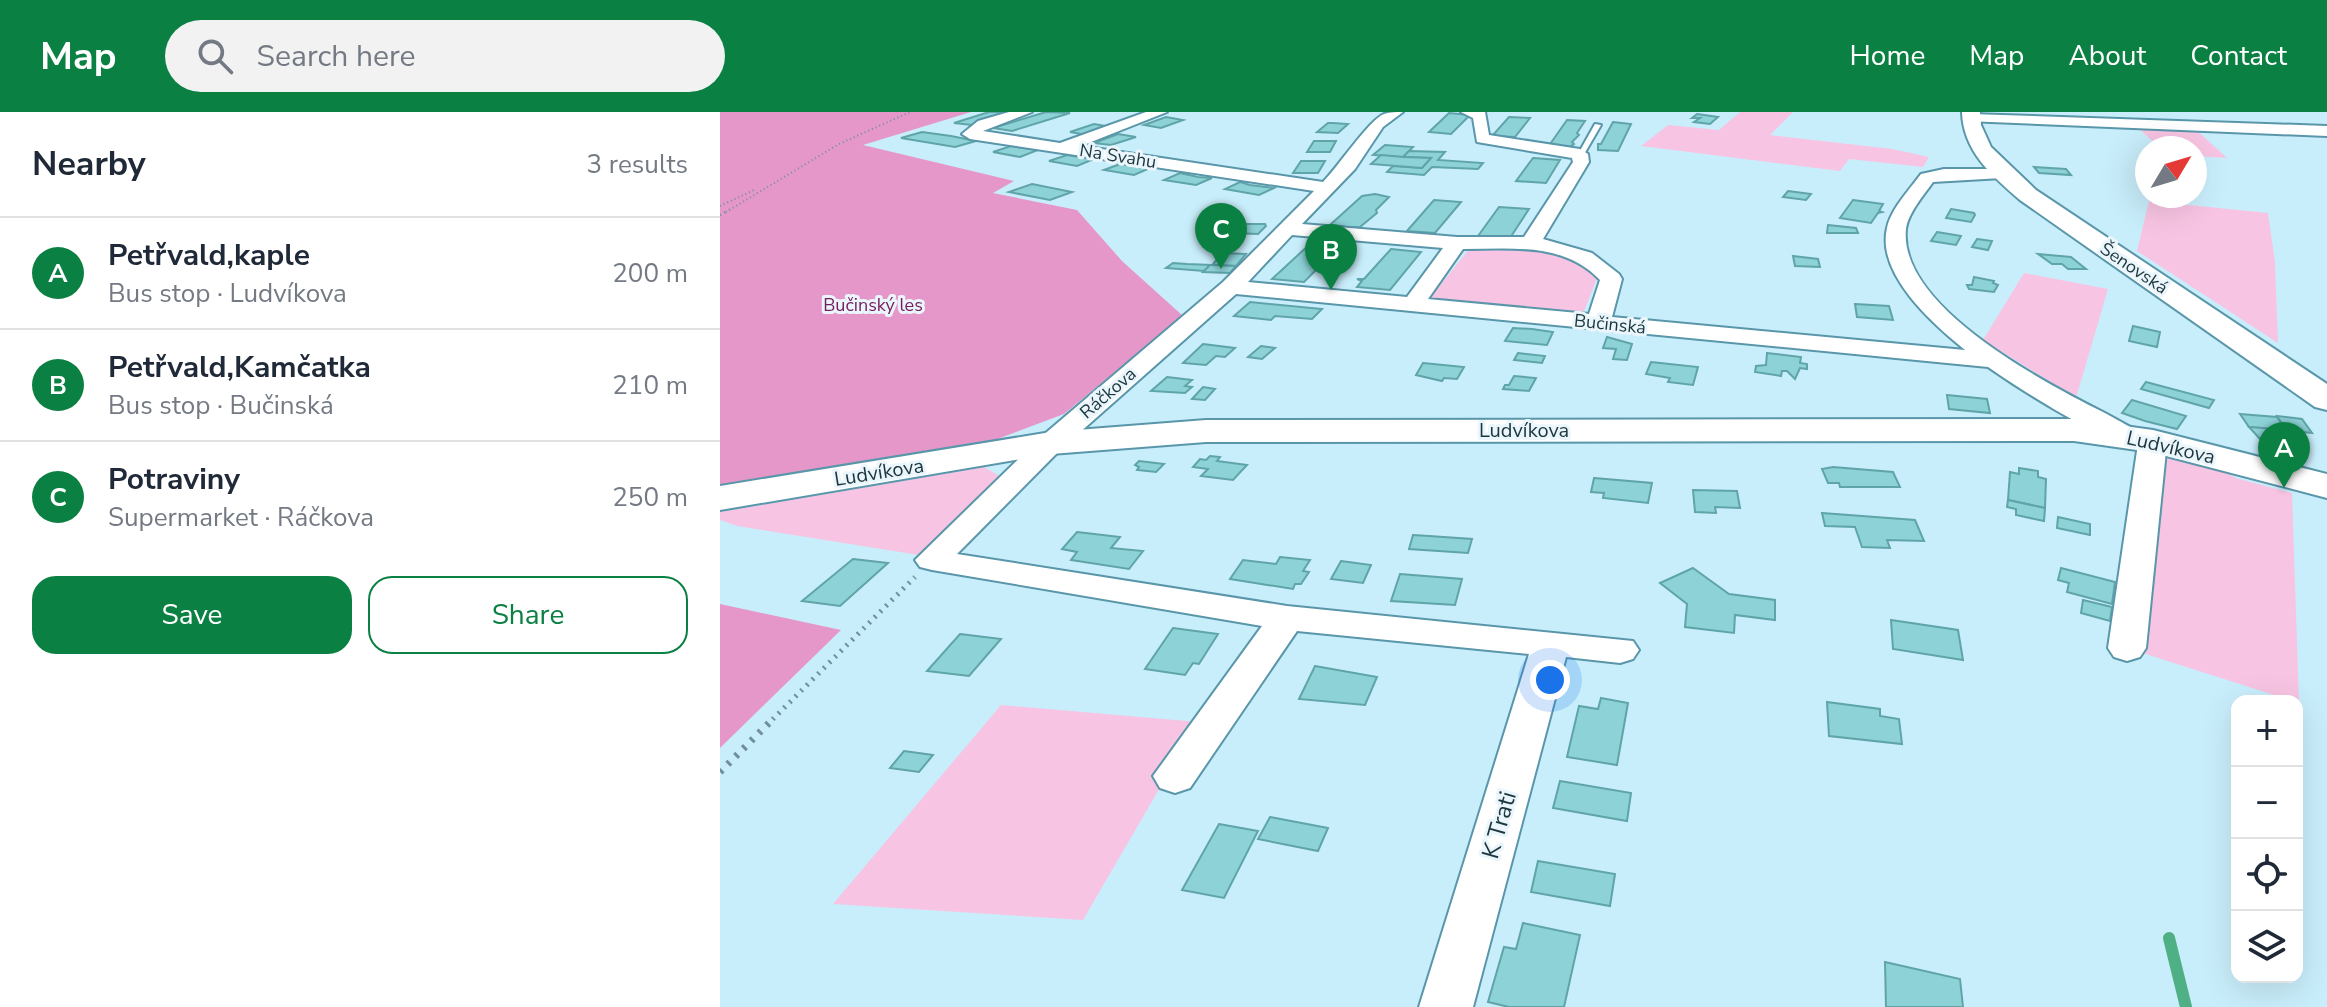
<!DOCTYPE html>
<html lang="en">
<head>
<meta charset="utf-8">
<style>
  body { margin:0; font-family:"Nunito Sans",sans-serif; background:#f2f2f3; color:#1f2937 }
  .controls { position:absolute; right:24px; bottom:24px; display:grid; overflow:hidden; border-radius:16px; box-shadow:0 8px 32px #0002 }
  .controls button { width:72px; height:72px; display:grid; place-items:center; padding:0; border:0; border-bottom:2px solid #e0e1e3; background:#fff; color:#1f2937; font:40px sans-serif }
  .compass { position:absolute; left:1415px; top:24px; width:72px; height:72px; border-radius:50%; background:#fff; box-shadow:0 8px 32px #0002; rotate:52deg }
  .you { position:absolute; left:830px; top:568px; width:28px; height:28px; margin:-20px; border:6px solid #fff; border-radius:50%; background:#1a73e8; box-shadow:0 0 0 12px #1a73e833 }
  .badge { display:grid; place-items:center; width:52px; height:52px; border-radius:50%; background:#0b8043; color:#fff; font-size:26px; font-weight:700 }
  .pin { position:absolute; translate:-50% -66px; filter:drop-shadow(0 2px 4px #0008) }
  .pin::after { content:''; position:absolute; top:42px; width:28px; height:24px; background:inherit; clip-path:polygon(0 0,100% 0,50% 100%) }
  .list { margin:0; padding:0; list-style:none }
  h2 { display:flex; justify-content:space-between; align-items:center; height:104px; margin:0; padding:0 32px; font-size:34px }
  h2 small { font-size:26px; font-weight:400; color:#747a83 }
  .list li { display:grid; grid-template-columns:52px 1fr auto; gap:24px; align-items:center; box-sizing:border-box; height:112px; padding:0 32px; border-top:2px solid #e0e1e3 }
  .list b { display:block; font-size:30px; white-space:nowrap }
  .list p { margin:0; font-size:26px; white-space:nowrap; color:#747a83 }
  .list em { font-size:26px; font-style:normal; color:#747a83 }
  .actions { display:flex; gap:16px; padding:24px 32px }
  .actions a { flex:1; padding:18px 0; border:2px solid #0b8043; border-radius:24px; text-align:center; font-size:28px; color:#0b8043 }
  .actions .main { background:#0b8043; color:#fff }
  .icon { flex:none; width:44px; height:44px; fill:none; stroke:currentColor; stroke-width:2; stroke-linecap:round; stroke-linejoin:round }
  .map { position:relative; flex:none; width:1607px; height:895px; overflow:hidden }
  header { display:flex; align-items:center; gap:48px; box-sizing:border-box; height:112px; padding:0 40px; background:#0b8043; color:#fff }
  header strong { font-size:38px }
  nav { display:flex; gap:44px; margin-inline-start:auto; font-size:28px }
  .search { width:560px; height:72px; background:#f2f2f3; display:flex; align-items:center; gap:20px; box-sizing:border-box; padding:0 28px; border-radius:44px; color:#747a83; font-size:30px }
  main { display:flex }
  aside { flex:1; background:#fff }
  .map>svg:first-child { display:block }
  .green { fill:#f8c4e3 }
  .forest { fill:#e697c9 }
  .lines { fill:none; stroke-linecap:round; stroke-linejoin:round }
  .stream { stroke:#50b085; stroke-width:12 }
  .building { fill:#8dd2d7; stroke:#5fa4a9; stroke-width:2 }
  .lane-casing { stroke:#5996aa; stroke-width:4 }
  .street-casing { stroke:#5996aa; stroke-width:4 }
  .secondary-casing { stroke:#5996aa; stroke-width:4 }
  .path-far3 { stroke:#708f9a; stroke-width:2; stroke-dasharray:1 3; stroke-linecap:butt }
  .path-far2 { stroke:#708f9a; stroke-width:3; stroke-dasharray:1 4; stroke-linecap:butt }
  .path-far1 { stroke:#708f9a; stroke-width:5; stroke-dasharray:2 6; stroke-linecap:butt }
  .path { stroke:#708f9a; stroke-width:7; stroke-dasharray:3 8; stroke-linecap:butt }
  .lane { fill:#fff; fill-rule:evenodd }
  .street { fill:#fff; fill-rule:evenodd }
  .secondary { fill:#fff; fill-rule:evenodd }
  .labels { text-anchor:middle; stroke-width:6; stroke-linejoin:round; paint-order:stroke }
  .far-street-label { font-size:18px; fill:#1c363e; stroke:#eaf6fb }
  .far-park-label { font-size:18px; fill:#761b5c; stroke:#eaf6fb }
  .street-label { font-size:20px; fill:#1c363e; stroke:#eaf6fb }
  .near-street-label { font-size:24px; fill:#1c363e; stroke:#eaf6fb }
</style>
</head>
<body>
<header>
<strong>Map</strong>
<div class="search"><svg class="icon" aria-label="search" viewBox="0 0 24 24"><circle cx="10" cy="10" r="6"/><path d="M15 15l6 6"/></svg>Search here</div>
<nav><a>Home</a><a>Map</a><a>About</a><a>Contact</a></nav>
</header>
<main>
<aside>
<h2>Nearby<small>3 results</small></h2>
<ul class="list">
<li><span class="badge">A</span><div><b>Petřvald,kaple</b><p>Bus stop · Ludvíkova</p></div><em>200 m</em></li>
<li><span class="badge">B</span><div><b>Petřvald,Kamčatka</b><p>Bus stop · Bučinská</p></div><em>210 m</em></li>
<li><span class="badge">C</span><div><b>Potraviny</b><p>Supermarket · Ráčkova</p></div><em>250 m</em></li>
</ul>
<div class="actions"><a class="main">Save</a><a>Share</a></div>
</aside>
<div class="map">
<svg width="1607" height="895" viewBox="0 0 1607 895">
  <rect width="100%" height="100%" fill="#c9eefb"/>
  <!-- green -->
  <g class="green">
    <polygon points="1020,0 1073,0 1050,23 1172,37 1209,45 1203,55 1129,47 1120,59 921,34 948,13 999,18"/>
    <polygon points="1414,12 1473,15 1507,46 1475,44 1475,36 1440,36"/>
    <polygon points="1429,89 1548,101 1555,150 1558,231 1417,139"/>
    <polygon points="751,135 819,137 845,142 877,166 863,202 708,188"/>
    <polygon points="1304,161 1388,177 1356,286 1263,228"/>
    <polygon points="1441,338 1477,348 1519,367 1572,381 1579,591 1407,536"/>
    <polygon points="264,355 288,369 205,444 17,414 0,408 0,400"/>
    <polygon points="281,593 478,610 363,808 113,792"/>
  </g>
  <!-- forest -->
  <g class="forest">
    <polygon points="0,0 251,0 143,33 294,69 273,81 357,98 402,149 463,204 344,302 275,328 0,373"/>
    <polygon points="0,492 121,518 0,636"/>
  </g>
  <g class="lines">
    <!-- stream -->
    <polyline class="stream" points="1449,826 1466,895"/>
  </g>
  <!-- building -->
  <g class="building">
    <polygon points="269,0 296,0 252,13 234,11"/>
    <polygon points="326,0 350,1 292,19 273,16"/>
    <polygon points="729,1 750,3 731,22 709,20"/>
    <polygon points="977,2 998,5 990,12 974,10 980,6 972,6"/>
    <polygon points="446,5 463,8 441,16 424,13"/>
    <polygon points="789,5 810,6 795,25 772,24"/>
    <polygon points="847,8 865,9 857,21 859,23 852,30 854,32 848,36 828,35"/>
    <polygon points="893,10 911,12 898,39 878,38 878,32 881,32"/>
    <polygon points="608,11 613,11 628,12 618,21 597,20"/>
    <polygon points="374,12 391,15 367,23 350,20"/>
    <polygon points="202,20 231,24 256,29 235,35 181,26"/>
    <polygon points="398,22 416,25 391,33 374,31"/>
    <polygon points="594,29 616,29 610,40 587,40"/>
    <polygon points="665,33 693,35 683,45 653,43"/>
    <polygon points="291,34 318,38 300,45 273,40"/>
    <polygon points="689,39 725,40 718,48 763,51 758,57 712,55 704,63 667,60 673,54 702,56 711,46 683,45"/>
    <polygon points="347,43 374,47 357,54 329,49"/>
    <polygon points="661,43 683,45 711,46 702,56 651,52"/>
    <polygon points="813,46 840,48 826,71 796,69"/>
    <polygon points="581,49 605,49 598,61 573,61"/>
    <polygon points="400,52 417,55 430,56 414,63 384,58"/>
    <polygon points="1314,55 1346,57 1351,63 1319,61"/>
    <polygon points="460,61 478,65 492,66 476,73 444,68"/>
    <polygon points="520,70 530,73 554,76 539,83 505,77"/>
    <polygon points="312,72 352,80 330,88 289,80"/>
    <polygon points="1068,79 1091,82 1086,88 1063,85"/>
    <polygon points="655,82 669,85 656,98 657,101 640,115 619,116 622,114 610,113 642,84"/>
    <polygon points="714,88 741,90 715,121 687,119"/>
    <polygon points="1133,88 1163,92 1159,99 1162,100 1158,101 1151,111 1120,106"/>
    <polygon points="779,95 809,97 790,126 758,124"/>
    <polygon points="1231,97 1254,101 1255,103 1251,110 1226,106"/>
    <polygon points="521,112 545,112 546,114 538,122 512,121"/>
    <polygon points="1108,113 1136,116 1138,121 1107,121"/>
    <polygon points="1217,120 1241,124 1236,133 1211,129"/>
    <polygon points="1257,127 1272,129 1268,138 1252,135"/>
    <polygon points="591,131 621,133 584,170 552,167"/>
    <polygon points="671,137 701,140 670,178 637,175 642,169 637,167 644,167"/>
    <polygon points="503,141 526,142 516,154 492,153"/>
    <polygon points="1318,142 1351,145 1366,157 1348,157 1342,152 1332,152"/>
    <polygon points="1073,144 1098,147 1100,155 1075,154"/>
    <polygon points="453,151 467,152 490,153 484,159 446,156"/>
    <polygon points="490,153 492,153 516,154 510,161 483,160"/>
    <polygon points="1254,165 1274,169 1273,171 1278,173 1274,180 1249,177 1247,173 1252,173"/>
    <polygon points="530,190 602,197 592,207 555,204 551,208 514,204"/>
    <polygon points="1135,192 1169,194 1173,208 1137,205"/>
    <polygon points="1413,214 1440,220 1437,235 1409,229"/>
    <polygon points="793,216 812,217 833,220 827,233 785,229"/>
    <polygon points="887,225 912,232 907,248 893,247 896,237 883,236"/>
    <polygon points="483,232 515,236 505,245 496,244 486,253 463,251"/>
    <polygon points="541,234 555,236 542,247 528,245"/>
    <polygon points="798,241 825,244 822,251 794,248"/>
    <polygon points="1047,241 1081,245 1080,251 1087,252 1087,257 1080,256 1075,267 1067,259 1062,259 1061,264 1035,260 1036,254 1046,253"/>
    <polygon points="931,250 978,255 973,273 948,270 950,266 926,262"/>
    <polygon points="703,251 744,255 737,267 724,266 722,269 696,263"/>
    <polygon points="794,264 816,266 809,279 783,277 785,273 789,273"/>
    <polygon points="447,265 472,268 465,274 472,275 465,281 431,279"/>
    <polygon points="1426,270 1494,288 1489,296 1421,277"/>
    <polygon points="483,275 495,277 485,288 472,287"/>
    <polygon points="1227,283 1267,287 1270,301 1229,297"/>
    <polygon points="1412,288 1466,304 1457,317 1425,309 1402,301"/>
    <polygon points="1520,302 1557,305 1566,318 1529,315"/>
    <polygon points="1557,304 1582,307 1592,321 1566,318"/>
    <polygon points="1529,315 1555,317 1565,329 1540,327"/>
    <polygon points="490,344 500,345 497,349 527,353 513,368 481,364 488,357 473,355 480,347 486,348"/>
    <polygon points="419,349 444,352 436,360 417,358 419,355 415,353"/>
    <polygon points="1113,355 1173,360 1180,375 1120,375 1119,371 1108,371 1102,357"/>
    <polygon points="1299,356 1318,359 1318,365 1326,367 1325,396 1288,388 1290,360 1299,362"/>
    <polygon points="874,366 932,371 928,391 883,386 884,381 871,380"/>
    <polygon points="973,378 1017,379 1020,396 995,395 996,401 975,400"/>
    <polygon points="1288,388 1325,396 1324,409 1296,403 1296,397 1287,395"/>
    <polygon points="1102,401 1195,408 1204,429 1167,428 1170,436 1142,435 1135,415 1105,414"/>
    <polygon points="1338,405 1370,412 1370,423 1337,416"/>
    <polygon points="357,420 400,425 391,436 423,439 409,457 351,448 357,440 342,437"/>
    <polygon points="693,423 709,424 752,427 748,441 689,437"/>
    <polygon points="560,445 590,448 583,459 589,460 581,472 575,472 573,477 510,467 523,448 556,452"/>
    <polygon points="133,447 168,451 120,494 82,489"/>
    <polygon points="621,449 651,453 643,471 611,467"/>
    <polygon points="973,456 1009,482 1055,488 1055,508 1015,503 1014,521 965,515 967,492 940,471"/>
    <polygon points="1341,456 1395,470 1392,492 1347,480 1349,471 1338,468"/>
    <polygon points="680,462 742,467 735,493 671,489"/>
    <polygon points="1363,488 1392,495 1390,509 1361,501"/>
    <polygon points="1171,508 1238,518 1243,548 1173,537"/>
    <polygon points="453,516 498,522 479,552 473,551 465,563 425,557"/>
    <polygon points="240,522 281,527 249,564 207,559"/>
    <polygon points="595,554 657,565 645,593 579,587"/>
    <polygon points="881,586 908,591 897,653 847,645 859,594 878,597"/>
    <polygon points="1107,590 1160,597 1160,604 1179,607 1182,632 1109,624"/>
    <polygon points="184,639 213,643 199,660 170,656"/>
    <polygon points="840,669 911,681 907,709 833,696"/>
    <polygon points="550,705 608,716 598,739 538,727"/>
    <polygon points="499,712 538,719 504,786 462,778"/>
    <polygon points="818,749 895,762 890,794 811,780"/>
    <polygon points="803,811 860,823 844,895 789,895 768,890 784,835 796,837"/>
    <polygon points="1165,850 1240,867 1243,895 1166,895"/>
  </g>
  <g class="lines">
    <defs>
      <polygon id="lane" points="875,12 881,13 863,44 857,44"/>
      <g id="street">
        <path d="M289 0H312L263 19 340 31 426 0H447L361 34 603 70C618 55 649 8 664 2 670 0 677 0 683 0L663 15 635 57 582 112 737 125H804L853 50 852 46 757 30 753 6 741 0H765L769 23 860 37 868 42 869 50 823 127 872 141 899 162 902 167 892 205 1245 238C1213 212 1156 162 1167 116 1171 97 1190 77 1201 62L1224 57H1288L1291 61 1282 66 1213 70C1204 83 1188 101 1186 117 1178 194 1325 271 1383 300 1391 304 1420 321 1425 322 1430 323 1437 321 1443 323L1447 329 1426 536 1420 545 1407 549 1394 545 1388 536 1418 332C1391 337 1294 273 1268 255L516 182 341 337 237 442 567 494 913 529 919 538 913 547 900 551 846 545 753 895H699L809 542 577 519 470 676 455 681 440 676 433 664 542 514 212 458 200 455 195 448 321 325 503 170 594 79 250 27 242 22 258 9ZM572 123 723 136 687 185 528 170ZM743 137C791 137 844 130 880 168L869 202 708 187Z"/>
        <polygon points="1251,2 1607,14 1607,24 1246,9 1246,3"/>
      </g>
      <g id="secondary">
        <path d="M1242 0H1260L1261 13 1271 35 1316 78 1607 272V298L1595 295 1300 88C1272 64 1243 39 1242 0Z"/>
        <polygon points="1354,307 1433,318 1607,362 1607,386 1431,340 1354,329 486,330 331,342 0,398 0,374 331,320 486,308"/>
      </g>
    </defs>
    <!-- lane casing -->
    <use href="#lane" class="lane-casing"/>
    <!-- street casing -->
    <use href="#street" class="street-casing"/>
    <!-- secondary casing -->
    <use href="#secondary" class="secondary-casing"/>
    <!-- path-far3 -->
    <g class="path-far3">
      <polyline points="0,94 34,78"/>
      <polyline points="6,100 119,32 190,0"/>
    </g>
    <!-- path-far2 -->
    <polyline class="path-far2" points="0,103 9,98"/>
    <!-- path-far1 -->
    <polyline class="path-far1" points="47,613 195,465"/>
    <!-- path -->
    <polyline class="path" points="0,660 49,611"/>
    <!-- lane -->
    <use href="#lane" class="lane"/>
    <!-- street -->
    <use href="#street" class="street"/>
    <!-- secondary -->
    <use href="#secondary" class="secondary"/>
  </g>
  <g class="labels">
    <!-- far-street labels -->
    <g class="far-street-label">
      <text transform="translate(398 44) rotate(9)" y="6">Na Svahu</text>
      <text transform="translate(1414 156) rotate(34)" y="6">Šenovská</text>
      <text transform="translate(890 212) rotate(6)" y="6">Bučinská</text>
      <text transform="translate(388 281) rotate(-41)" y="6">Ráčkova</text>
    </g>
    <!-- far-park labels -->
    <g class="far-park-label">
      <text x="153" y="199">Bučinský les</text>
    </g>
    <!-- street labels -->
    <g class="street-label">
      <text x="804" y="325">Ludvíkova</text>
      <text transform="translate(1451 335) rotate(13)" y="7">Ludvíkova</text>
      <text transform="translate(159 360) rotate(-9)" y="7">Ludvíkova</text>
    </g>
    <!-- near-street labels -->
    <g class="near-street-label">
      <text transform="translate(779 713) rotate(-74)" y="8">K Trati</text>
    </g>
  </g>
</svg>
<div class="controls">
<button>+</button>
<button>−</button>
<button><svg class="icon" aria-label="locate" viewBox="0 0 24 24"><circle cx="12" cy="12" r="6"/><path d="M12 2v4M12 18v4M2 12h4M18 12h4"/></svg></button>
<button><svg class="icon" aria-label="layers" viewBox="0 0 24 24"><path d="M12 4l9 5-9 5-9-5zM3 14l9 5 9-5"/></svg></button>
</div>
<svg class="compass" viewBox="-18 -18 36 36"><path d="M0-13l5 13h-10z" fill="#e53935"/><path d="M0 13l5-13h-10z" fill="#747a83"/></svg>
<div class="you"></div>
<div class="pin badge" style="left:1564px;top:376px">A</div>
<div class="pin badge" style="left:611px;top:178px">B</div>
<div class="pin badge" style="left:501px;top:157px">C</div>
</div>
</main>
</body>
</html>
